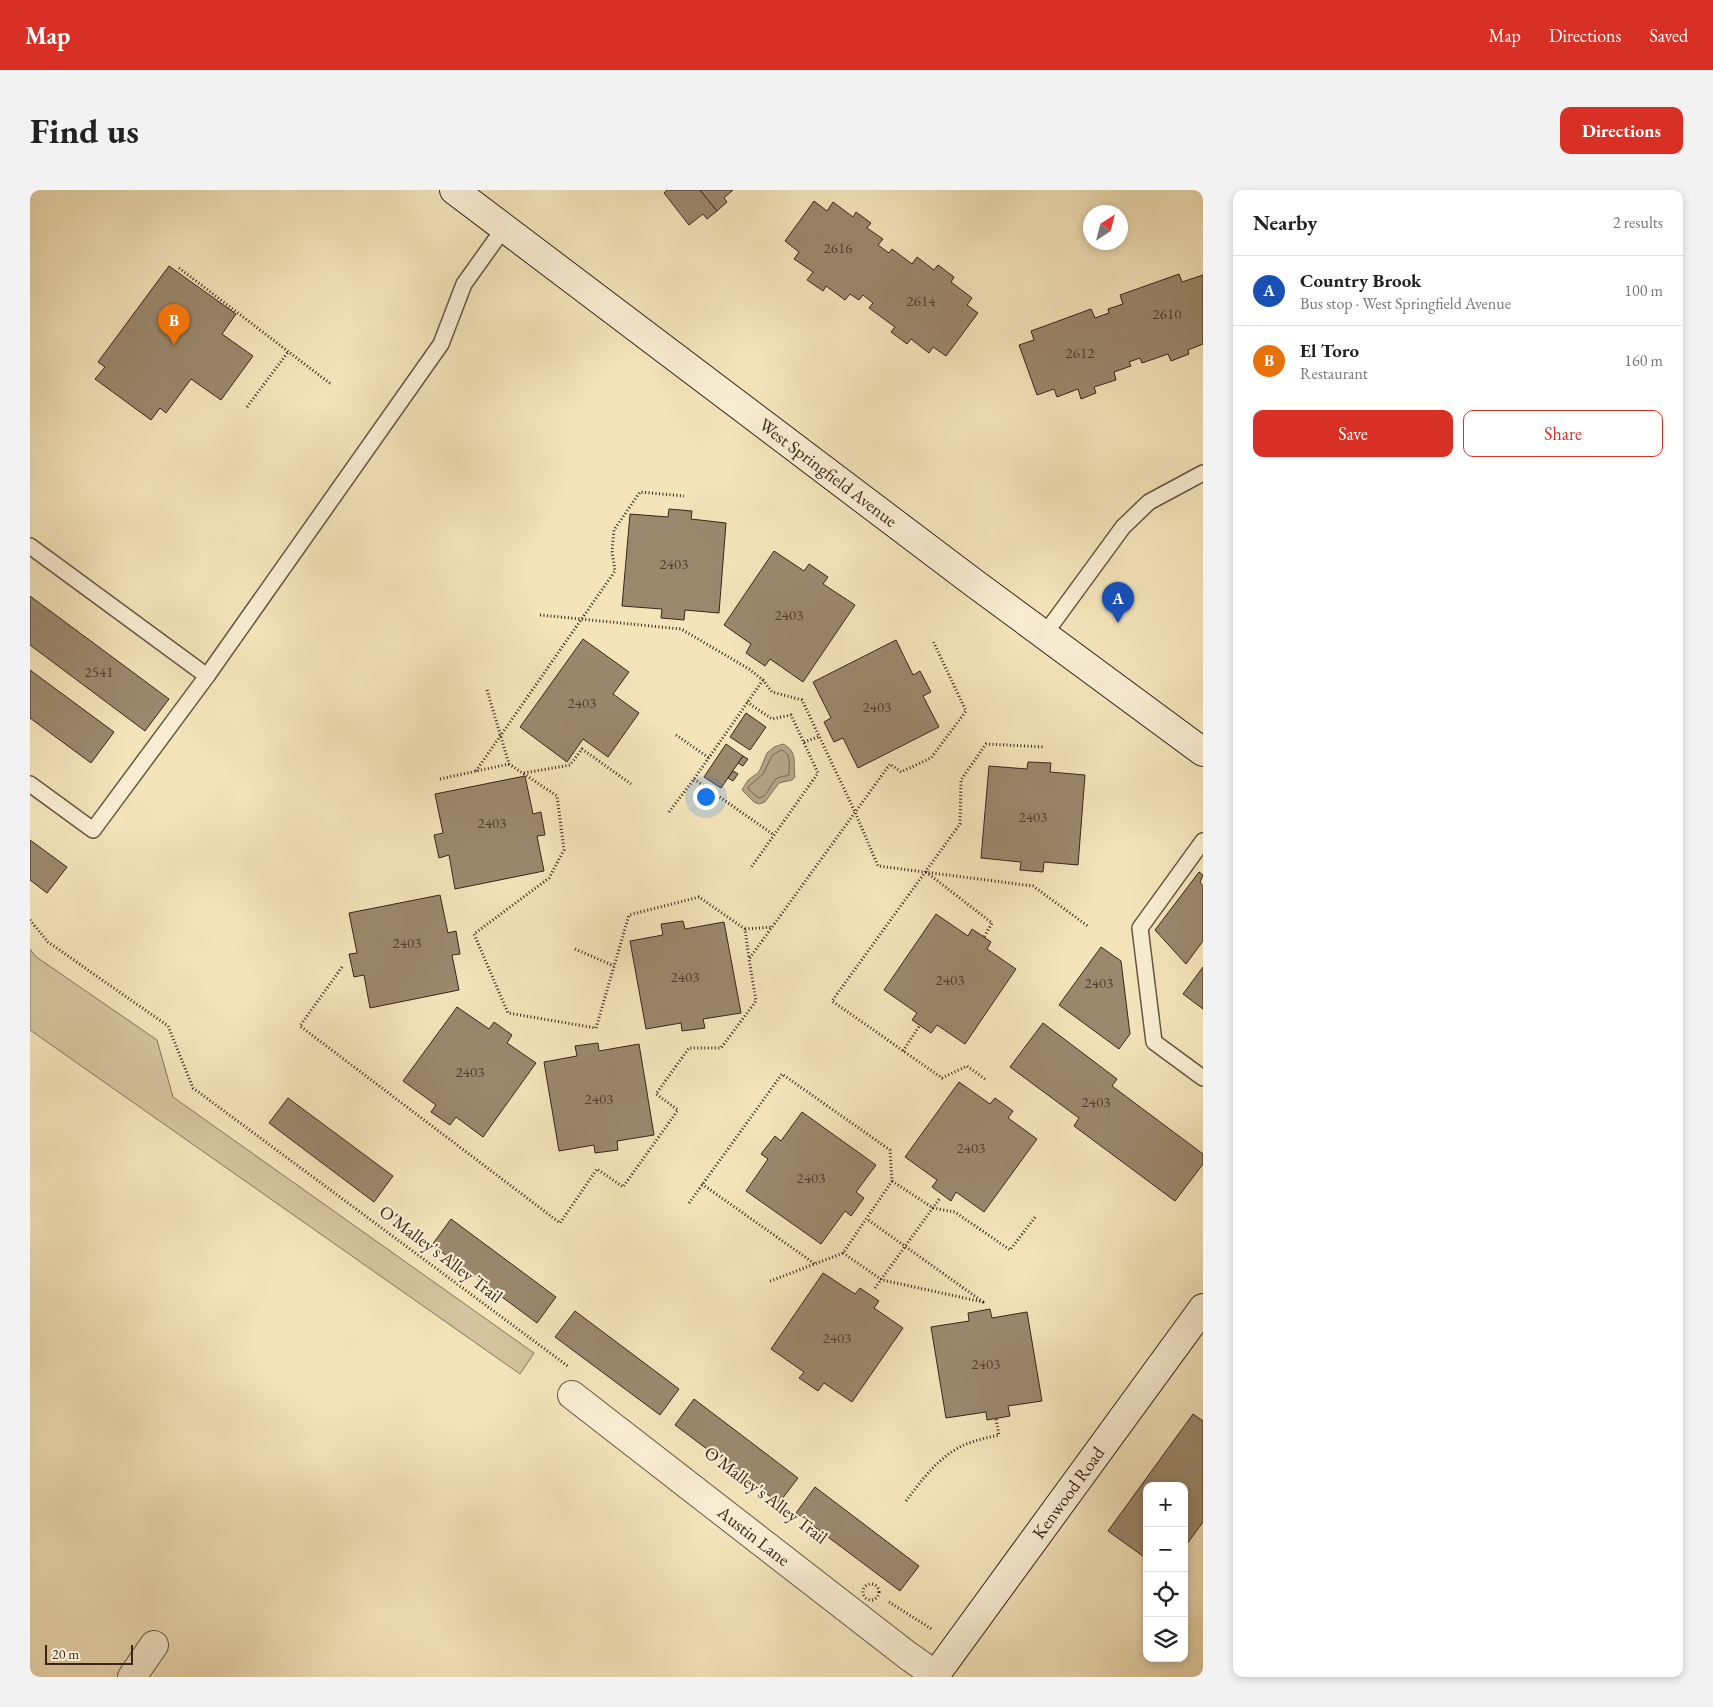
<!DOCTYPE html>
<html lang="en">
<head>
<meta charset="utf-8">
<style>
  body { margin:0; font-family:"EB Garamond",serif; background:#f2f2f2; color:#222 }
  .controls { position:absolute; right:15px; bottom:15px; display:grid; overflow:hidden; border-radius:10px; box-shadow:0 2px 8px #0003 }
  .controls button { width:45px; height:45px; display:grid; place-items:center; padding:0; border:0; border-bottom:1px solid #e0e0e0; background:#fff; color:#222; font:25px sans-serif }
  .compass { position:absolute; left:1053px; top:15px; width:45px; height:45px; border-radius:50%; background:#fff; box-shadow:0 2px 8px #0003; rotate:36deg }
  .scale { position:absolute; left:15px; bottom:12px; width:88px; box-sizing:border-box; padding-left:5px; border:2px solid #3a251a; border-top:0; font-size:14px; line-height:18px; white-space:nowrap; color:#3a251a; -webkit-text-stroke:4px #f8edd2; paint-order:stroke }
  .you { position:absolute; left:675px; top:606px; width:18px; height:18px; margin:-12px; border:4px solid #fff; border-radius:50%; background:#1a73e8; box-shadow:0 0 0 8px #1a73e833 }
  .badge { display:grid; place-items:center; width:32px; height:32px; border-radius:50%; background:#d93025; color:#fff; font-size:16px; font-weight:700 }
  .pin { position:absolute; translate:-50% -41px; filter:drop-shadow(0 1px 2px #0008) }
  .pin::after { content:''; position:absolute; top:26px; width:18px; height:15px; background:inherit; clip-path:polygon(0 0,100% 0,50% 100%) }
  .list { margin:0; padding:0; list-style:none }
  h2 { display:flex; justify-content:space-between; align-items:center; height:65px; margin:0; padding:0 20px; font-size:21px }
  h2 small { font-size:16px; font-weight:400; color:#767676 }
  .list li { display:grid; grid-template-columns:32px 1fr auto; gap:15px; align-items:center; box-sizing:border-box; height:70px; padding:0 20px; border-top:1px solid #e0e0e0 }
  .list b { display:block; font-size:19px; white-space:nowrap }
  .list p { margin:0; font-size:16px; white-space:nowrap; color:#767676 }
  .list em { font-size:16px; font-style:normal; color:#767676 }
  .actions { display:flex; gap:10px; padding:15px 20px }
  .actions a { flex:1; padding:11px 0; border:1px solid #d93025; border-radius:10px; text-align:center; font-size:18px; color:#d93025 }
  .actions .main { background:#d93025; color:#fff }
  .icon { flex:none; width:28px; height:28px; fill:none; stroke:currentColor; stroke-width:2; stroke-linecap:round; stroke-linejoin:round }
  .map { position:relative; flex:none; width:1173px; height:1487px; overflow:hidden; border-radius:10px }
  header { display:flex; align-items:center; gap:30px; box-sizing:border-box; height:70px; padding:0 25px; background:#d93025; color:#fff }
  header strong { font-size:24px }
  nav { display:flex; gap:28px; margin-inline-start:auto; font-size:18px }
  .intro { display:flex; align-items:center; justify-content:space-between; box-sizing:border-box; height:120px; padding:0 30px }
  h1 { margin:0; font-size:35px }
  .button { padding:12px 22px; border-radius:10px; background:#d93025; color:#fff; font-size:18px; font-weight:700 }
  main { display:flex; gap:30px; padding:0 30px }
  aside { flex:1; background:#fff; border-radius:10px; box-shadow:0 2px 8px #0003 }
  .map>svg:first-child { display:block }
  .green { fill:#d4c49f; stroke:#87745c }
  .water { fill:#b5a384; stroke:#84715a }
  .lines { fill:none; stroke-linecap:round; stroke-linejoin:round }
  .shore { stroke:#78644f; stroke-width:1 }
  .building { fill:#9b886d; stroke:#3a251a }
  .lane-casing { stroke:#685542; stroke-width:18 }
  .street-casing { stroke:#685542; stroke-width:30 }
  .secondary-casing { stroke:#3a251a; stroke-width:30 }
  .path { stroke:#3a251a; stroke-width:3; stroke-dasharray:1 2.5; stroke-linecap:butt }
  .lane { stroke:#f8edd2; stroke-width:15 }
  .street { stroke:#f8edd2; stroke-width:28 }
  .secondary { stroke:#f8edd2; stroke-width:28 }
  .labels { text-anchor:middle; stroke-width:4.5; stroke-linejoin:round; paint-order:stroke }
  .number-label { font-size:15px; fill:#523e2f }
  .street-label { font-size:18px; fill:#3a251a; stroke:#f8edd2 }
</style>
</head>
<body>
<header>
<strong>Map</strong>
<nav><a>Map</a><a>Directions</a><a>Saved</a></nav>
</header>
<div class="intro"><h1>Find us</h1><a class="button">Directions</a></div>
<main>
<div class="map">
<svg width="1173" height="1487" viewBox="0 0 1173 1487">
  <rect width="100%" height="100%" fill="#f4e4ba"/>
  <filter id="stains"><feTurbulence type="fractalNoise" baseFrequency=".004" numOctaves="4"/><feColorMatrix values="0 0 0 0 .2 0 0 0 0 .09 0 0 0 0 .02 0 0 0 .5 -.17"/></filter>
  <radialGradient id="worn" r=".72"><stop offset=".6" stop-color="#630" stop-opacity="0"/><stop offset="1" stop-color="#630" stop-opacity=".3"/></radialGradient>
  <!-- green -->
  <polygon class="green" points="0,759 5,766 127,850 143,907 504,1163 490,1184 0,840"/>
  <!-- water -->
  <path class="water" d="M753 554C768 561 763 573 765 587L762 590 749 593 735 612 729 614 724 612 712 600 718 590 729 582 737 563 744 557Z"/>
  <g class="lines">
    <!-- shore -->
    <path class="shore" d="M751 560C762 563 759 575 759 585 755 587 748 586 745 590 739 597 738 606 729 608L719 600 718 597 733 584 742 566Z"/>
  </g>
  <!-- building -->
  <g class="building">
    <polygon points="637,0 670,0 687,21 677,29 673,24 659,35 634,3"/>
    <polygon points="670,0 703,0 694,8 697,12 687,21"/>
    <polygon points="784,11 797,21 803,12 823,27 826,22 841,33 837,38 853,49 848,55 859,63 862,59 882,74 887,67 904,80 908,75 924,87 921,92 942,108 937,115 948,123 916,166 903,157 899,163 881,149 877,154 861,142 865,137 839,118 843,113 833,105 829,110 820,104 815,110 796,96 793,101 777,90 783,82 764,69 769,62 755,51"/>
    <polygon points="139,76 206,124 192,144 223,166 191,210 161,189 136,223 130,218 121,230 65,189 75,177 68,172"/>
    <polygon points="1149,84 1152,92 1173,85 1173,154 1158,160 1159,164 1141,171 1138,164 1112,173 1110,168 1099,172 1101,176 1084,182 1086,190 1064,197 1066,203 1051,209 1048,199 1027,207 1024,199 1007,205 989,155 1004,150 1001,141 1061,119 1065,128 1079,123 1078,119 1093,114 1090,105"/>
    <polygon points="639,319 662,321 661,329 696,333 689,423 655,420 654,430 631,428 632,419 592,416 600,324 638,327"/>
    <polygon points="744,361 774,381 779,374 798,387 793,394 825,415 773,492 740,469 735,476 716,463 721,454 694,435"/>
    <polygon points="0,406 139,509 115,541 0,455"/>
    <polygon points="553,449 599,482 583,504 609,523 578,567 553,549 537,572 490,537"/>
    <polygon points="866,450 883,485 890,481 901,502 893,506 909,537 828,578 813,548 804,552 794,532 801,528 783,492"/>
    <polygon points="0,480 84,542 61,573 0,528"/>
    <polygon points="716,523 736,537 720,560 700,547"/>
    <polygon points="696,554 713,566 691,598 674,587"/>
    <polygon points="713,566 718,569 713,576 708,573"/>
    <polygon points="998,572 1021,573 1020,582 1055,585 1048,675 1014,672 1013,682 990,680 991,672 951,668 959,576 997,579"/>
    <polygon points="703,581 708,584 703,591 698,588"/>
    <polygon points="495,586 503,624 511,622 515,645 507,646 514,681 425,699 419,665 409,668 404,645 413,643 405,604"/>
    <polygon points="0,650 37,677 17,703 0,690"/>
    <polygon points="1169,682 1173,685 1170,692 1173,696 1173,751 1156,774 1125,740"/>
    <polygon points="410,705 418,743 426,741 430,764 422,765 429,800 340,818 334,785 324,787 319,764 327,763 319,723"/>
    <polygon points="906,724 938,746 942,739 954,747 961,752 957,759 986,779 935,854 907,835 901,843 882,830 887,823 854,800"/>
    <polygon points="653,731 655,739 694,732 711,823 673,829 675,838 652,841 651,833 616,839 600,751 633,745 631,734"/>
    <polygon points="1071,757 1091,771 1100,844 1089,859 1029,815"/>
    <polygon points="1173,777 1173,819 1153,804"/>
    <polygon points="427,817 459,839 464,832 482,845 477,853 506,873 453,947 426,927 420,935 401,922 406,915 373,891"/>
    <polygon points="1013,833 1087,889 1082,896 1173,964 1173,974 1145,1011 1044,936 1049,928 980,877"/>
    <polygon points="568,853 569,861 609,854 624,945 587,951 588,960 565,963 564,955 529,961 514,872 547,866 545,856"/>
    <polygon points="929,892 960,914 965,908 983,921 978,928 1007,949 954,1022 926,1002 921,1011 902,997 907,990 875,967"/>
    <polygon points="258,908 363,986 344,1012 239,933"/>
    <polygon points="772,922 846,975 826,1002 834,1008 821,1026 815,1021 791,1054 716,1001 738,969 731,964 745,946 751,951"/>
    <polygon points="421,1029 526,1107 507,1133 402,1055"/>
    <polygon points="793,1083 825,1104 830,1098 849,1111 844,1118 873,1138 822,1212 794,1193 788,1201 769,1188 774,1182 741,1159"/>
    <polygon points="960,1119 962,1128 997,1122 1012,1211 978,1216 980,1226 957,1230 956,1222 916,1228 901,1137 939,1131 938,1123"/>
    <polygon points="545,1121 649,1199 630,1225 525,1147"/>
    <polygon points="664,1209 768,1288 749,1313 645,1235"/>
    <polygon points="1163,1224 1173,1231 1173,1332 1154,1358 1154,1296 1117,1296 1117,1369 1078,1341"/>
    <polygon points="785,1297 889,1376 870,1401 766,1323"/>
  </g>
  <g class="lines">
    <defs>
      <g id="lane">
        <polyline points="0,356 177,486 411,154 434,94 474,38"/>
        <polyline points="1014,445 1093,337 1119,312 1173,283"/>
        <polyline points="0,594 63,640 177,486"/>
        <polyline points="1173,651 1110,738 1124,852 1173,888"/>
      </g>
      <g id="street">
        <path id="s1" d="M542 1205 877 1465 905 1485"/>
        <polyline points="102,1487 124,1455"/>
      </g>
      <g id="secondary">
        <path id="s2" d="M424 0 944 393 1173 562"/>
        <path id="s3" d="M904 1487 1173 1118"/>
      </g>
    </defs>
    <!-- lane casing -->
    <use href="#lane" class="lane-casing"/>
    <!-- street casing -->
    <use href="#street" class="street-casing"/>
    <!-- secondary casing -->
    <use href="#secondary" class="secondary-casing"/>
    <!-- path -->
    <g class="path">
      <polyline points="149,78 302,195"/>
      <polyline points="217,217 258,162"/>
      <polyline points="510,425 651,439 719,479 733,490 742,502 772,510 825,622 848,676 1003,696 1059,737"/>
      <polyline points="457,500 479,574 527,606 534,660 519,688 444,744 478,823 566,838 599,725 669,707 715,739 719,769"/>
      <polyline points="717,512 742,529 761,525 788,583 720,679"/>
      <polyline points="646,545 679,568"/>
      <polyline points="774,552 788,547"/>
      <polyline points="446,581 585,381 582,361 584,340 610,302 654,306"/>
      <polyline points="494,583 540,575 552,559 601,594"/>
      <polyline points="410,589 479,574"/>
      <polyline points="664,589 744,645"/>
      <polyline points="639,622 664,589 733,490"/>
      <polyline points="896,682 962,733 954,747"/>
      <polyline points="0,730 18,752 138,836 163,898 539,1177"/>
      <polyline points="715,739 742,737"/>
      <polyline points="545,759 584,776"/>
      <polyline points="312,777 270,836 530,1033 567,979 593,997 648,920 626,904 659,858 691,858 726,811 719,769 860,574 871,582 901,568 936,521 903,451"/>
      <polyline points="873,861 890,835"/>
      <polyline points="955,889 937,876 912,888 802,811 930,634 931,590 956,554 1015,557"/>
      <polyline points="862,991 903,1018 925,1022 980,1060 1006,1026"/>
      <polyline points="672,994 785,1074"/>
      <polyline points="659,1013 752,884 860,960 862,991 813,1063 738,1092"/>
      <polyline points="813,1063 852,1090 953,1112 837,1029"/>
      <polyline points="845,1098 910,1008"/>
      <path d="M876 1311C894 1287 913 1261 942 1252 951 1249 960 1247 969 1245L966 1229"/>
      <circle cx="841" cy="1402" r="8"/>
      <polyline points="859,1412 903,1440"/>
    </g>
    <!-- lane -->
    <use href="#lane" class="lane"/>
    <!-- street -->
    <use href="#street" class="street"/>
    <!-- secondary -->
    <use href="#secondary" class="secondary"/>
  </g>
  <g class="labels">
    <!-- number labels -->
    <g class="number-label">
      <text x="808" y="63">2616</text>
      <text x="891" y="116">2614</text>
      <text x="1137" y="129">2610</text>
      <text x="1050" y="168">2612</text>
      <text x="644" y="379">2403</text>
      <text x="759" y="430">2403</text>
      <text x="69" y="487">2541</text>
      <text x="552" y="518">2403</text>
      <text x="847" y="522">2403</text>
      <text x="1003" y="632">2403</text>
      <text x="462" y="638">2403</text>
      <text x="377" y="758">2403</text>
      <text x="655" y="792">2403</text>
      <text x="920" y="795">2403</text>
      <text x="1069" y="798">2403</text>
      <text x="440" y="887">2403</text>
      <text x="569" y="914">2403</text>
      <text x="1066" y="917">2403</text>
      <text x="941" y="963">2403</text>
      <text x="781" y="993">2403</text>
      <text x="807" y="1153">2403</text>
      <text x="956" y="1179">2403</text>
    </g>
    <!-- street labels -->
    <g class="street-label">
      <text dy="6" stroke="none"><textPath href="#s2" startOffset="469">West Springfield Avenue</textPath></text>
      <text transform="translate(411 1064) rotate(37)" y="6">O'Malley's Alley Trail</text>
      <text dy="6" stroke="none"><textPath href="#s3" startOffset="228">Kenwood Road</textPath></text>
      <text transform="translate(736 1305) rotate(37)" y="6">O'Malley's Alley Trail</text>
      <text dy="6" stroke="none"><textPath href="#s1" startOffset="230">Austin Lane</textPath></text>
    </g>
  </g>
  <rect width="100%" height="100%" filter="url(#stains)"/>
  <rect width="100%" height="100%" fill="url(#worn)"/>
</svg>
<div class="controls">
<button>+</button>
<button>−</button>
<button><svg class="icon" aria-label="locate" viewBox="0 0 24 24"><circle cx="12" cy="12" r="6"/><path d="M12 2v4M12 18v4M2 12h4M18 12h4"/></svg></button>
<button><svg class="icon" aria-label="layers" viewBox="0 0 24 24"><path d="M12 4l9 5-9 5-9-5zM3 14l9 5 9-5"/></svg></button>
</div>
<svg class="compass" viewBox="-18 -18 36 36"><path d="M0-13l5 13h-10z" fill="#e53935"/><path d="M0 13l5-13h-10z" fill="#767676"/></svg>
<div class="scale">20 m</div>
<div class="you"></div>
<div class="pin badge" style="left:1088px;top:433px;background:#1a4fb4">A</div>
<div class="pin badge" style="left:144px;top:155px;background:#e8710a">B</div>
</div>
<aside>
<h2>Nearby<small>2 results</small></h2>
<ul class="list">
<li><span class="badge" style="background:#1a4fb4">A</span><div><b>Country Brook</b><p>Bus stop · West Springfield Avenue</p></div><em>100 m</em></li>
<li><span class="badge" style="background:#e8710a">B</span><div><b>El Toro</b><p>Restaurant</p></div><em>160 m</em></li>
</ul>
<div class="actions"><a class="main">Save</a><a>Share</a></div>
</aside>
</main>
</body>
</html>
